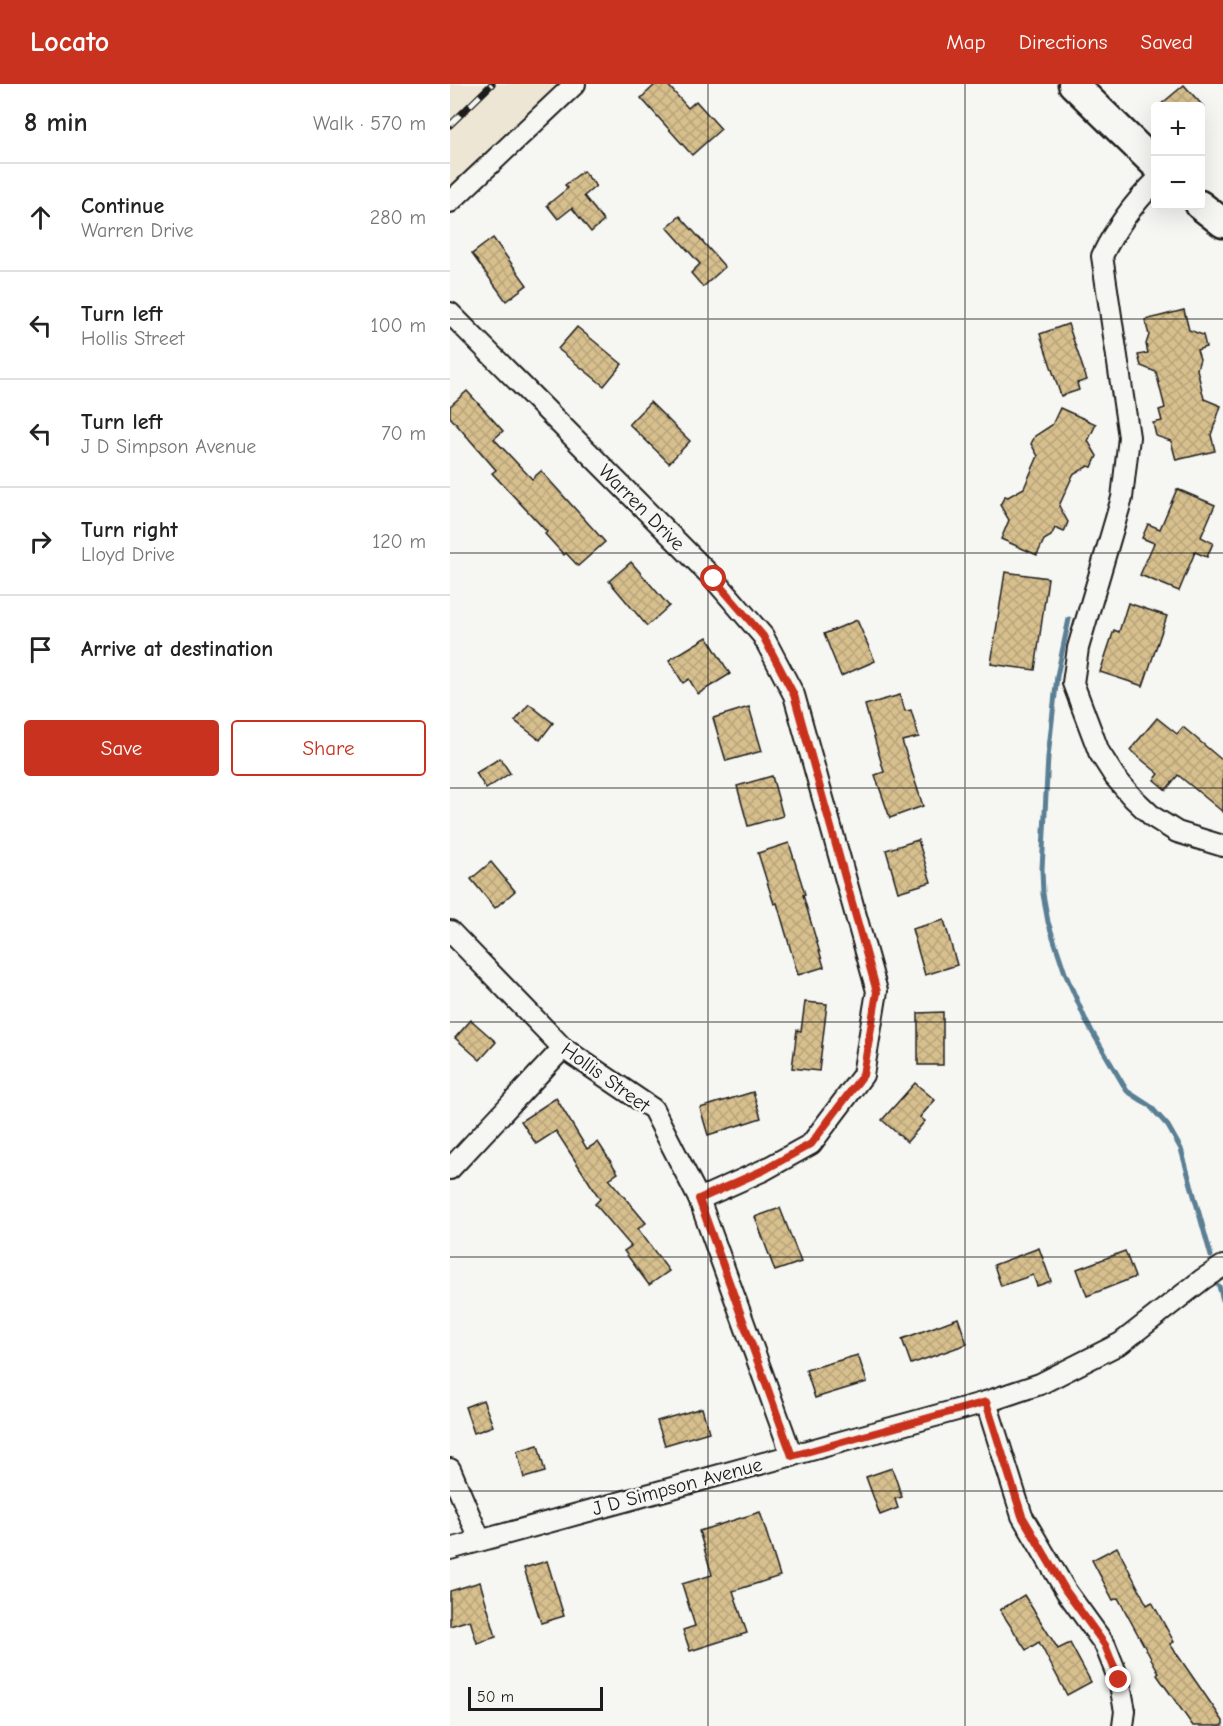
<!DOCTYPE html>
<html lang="en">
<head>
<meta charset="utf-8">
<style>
  body { margin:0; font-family:"Comic Neue",sans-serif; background:#f6f6f6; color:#222 }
  .controls { position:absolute; right:18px; top:18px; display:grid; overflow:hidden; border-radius:6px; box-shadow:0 6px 24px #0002 }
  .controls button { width:54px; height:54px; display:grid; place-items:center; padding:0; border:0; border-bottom:2px solid #e0e0e0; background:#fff; color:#222; font:30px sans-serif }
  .scale { position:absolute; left:18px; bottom:15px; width:135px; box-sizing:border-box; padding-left:6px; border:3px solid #1c1c1c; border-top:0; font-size:16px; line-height:21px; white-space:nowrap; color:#1c1c1c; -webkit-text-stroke:4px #f6f6f2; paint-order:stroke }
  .stop { position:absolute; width:18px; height:18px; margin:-14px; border:4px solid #c8321e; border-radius:50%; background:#fff }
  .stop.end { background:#c8321e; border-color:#fff; box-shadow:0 2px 6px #0008 }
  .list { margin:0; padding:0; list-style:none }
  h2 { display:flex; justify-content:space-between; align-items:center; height:78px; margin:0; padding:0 24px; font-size:26px }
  h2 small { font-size:20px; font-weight:400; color:#767676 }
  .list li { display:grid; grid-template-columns:39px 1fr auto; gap:18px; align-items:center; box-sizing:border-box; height:108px; padding:0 24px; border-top:2px solid #e0e0e0 }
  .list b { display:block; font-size:22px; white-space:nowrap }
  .list p { margin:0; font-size:20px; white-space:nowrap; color:#767676 }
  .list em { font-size:20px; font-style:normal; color:#767676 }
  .actions { display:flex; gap:12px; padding:18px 24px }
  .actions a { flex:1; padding:14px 0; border:2px solid #c8321e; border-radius:6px; text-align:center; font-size:21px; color:#c8321e }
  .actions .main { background:#c8321e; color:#fff }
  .icon { flex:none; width:33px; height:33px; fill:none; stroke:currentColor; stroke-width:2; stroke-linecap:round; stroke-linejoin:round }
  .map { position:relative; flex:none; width:773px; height:1642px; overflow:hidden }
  header { display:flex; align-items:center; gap:36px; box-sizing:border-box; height:84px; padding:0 30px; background:#c8321e; color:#fff }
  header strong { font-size:28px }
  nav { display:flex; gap:33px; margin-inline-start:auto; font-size:21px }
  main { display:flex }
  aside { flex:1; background:#fff }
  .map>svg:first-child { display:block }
  .built { fill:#ede6d4 }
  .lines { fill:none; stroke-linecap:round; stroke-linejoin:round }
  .stream { stroke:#5a7f94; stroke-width:5 }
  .building { fill:url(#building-cross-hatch); stroke:#1c1c1c; stroke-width:1.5 }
  .street-casing { stroke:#1c1c1c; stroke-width:24 }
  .secondary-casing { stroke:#1c1c1c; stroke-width:33 }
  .street { stroke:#f6f6f2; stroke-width:20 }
  .secondary { stroke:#f6f6f2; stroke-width:28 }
  .rail-casing { stroke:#1c1c1c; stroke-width:7 }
  .rail { stroke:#f6f6f2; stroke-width:4.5; stroke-dasharray:14; stroke-linecap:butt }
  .route { stroke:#c8321e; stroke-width:8 }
  .grid { fill:none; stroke:#1c1c1c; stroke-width:1.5; stroke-opacity:0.55 }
  .labels { text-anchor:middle; stroke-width:5; stroke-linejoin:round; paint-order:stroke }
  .street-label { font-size:20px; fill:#1c1c1c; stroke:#f6f6f2 }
</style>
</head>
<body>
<header>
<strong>Locato</strong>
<nav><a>Map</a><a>Directions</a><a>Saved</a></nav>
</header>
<main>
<aside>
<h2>8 min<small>Walk · 570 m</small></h2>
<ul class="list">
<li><svg class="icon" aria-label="ahead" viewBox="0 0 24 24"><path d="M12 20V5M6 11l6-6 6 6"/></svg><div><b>Continue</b><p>Warren Drive</p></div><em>280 m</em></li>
<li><svg class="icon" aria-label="left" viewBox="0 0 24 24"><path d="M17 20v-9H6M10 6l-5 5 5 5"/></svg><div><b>Turn left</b><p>Hollis Street</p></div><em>100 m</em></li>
<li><svg class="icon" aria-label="left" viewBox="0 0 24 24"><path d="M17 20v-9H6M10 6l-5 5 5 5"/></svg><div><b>Turn left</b><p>J D Simpson Avenue</p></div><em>70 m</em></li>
<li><svg class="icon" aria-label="right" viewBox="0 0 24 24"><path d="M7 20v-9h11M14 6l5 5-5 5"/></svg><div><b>Turn right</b><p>Lloyd Drive</p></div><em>120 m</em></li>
<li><svg class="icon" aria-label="arrive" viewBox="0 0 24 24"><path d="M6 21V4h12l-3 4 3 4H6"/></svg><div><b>Arrive at destination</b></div></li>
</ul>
<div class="actions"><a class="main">Save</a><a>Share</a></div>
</aside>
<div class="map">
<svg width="773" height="1642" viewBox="0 0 773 1642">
  <defs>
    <pattern id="building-cross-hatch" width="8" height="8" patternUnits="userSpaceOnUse" patternTransform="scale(1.5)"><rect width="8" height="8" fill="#d7bf8e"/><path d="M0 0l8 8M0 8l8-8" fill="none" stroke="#b8a47a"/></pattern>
  </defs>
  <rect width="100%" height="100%" fill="#f6f6f2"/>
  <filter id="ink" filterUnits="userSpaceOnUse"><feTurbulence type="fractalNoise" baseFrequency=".0167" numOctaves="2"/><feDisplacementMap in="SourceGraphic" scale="12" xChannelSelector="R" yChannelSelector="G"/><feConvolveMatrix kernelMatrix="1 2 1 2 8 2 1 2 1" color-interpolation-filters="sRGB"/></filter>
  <g filter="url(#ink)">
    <!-- built -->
    <polygon class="built" points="0,0 125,0 0,118"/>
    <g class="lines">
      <!-- stream -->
      <g class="stream">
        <polyline points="619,535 607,592 598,673 592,785 593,810 598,838 615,889 637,939 677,1007 700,1022 718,1042 731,1065 761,1172"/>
        <polyline points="769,1202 773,1216"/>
      </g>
    </g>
    <!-- building -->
    <g class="building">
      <polygon points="206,0 217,0 238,24 246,17 271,45 242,71 191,14"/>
      <polygon points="734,1 753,22 709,22"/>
      <polygon points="133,87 146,102 134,112 154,137 141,148 122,124 108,135 97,121 118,104 115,101"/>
      <polygon points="230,132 275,183 253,203 241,189 250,180 217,143"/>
      <polygon points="43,154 77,201 56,217 22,170"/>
      <polygon points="734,226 739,246 753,251 756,263 747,266 750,275 747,285 754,315 771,322 761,351 765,367 726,376 721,357 706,352 703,339 712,337 709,326 715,324 706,288 691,282 688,271 698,269 696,260 699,251 695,236"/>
      <polygon points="618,240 637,296 627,299 629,306 611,312 590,250"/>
      <polygon points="127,243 172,280 154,302 108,265"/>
      <polygon points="17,307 53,347 44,355 82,395 91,387 155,458 128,482 116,469 114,471 95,450 97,448 42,389 46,386 0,333 0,322"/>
      <polygon points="200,318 240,357 219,379 179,340"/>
      <polygon points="610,324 646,340 638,357 647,372 642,383 638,382 623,391 609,422 618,438 614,448 605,444 601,452 594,456 587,471 551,455 559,436 550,421 555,412 558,413 574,404 588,372 581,360 585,352 602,341"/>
      <polygon points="727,405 765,421 751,453 763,459 757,473 745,468 729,507 690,491 704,459 692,454 698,440 710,445"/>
      <polygon points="181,478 219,522 197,542 159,497"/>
      <polygon points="555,488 598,494 585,586 541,580"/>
      <polygon points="678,519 717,532 693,602 650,588 664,546 669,548"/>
      <polygon points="407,536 425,577 391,592 374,550"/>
      <polygon points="257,553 280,590 248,610 239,595 233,599 219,576"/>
      <polygon points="450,611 455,627 461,626 469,653 452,657 473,722 440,734 425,691 434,688 415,621"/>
      <polygon points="79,620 103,639 90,656 65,637"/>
      <polygon points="299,623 312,667 276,677 263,634"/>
      <polygon points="707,634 727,650 733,643 773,677 773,728 728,691 716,706 704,696 709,690 680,666"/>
      <polygon points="50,674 60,689 36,705 26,689"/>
      <polygon points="322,692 333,732 298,742 287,702"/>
      <polygon points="468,756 481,798 448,808 436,766"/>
      <polygon points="339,759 355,810 353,811 374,883 348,891 327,819 324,820 308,769"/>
      <polygon points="41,778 65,807 45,824 21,795"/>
      <polygon points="494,836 507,881 475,891 462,845"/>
      <polygon points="355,918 377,920 369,987 342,984 347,946 351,947"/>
      <polygon points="493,928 493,981 468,981 468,929"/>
      <polygon points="21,936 46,958 30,976 5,954"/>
      <polygon points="465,999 485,1016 470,1033 475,1037 457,1058 432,1036"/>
      <polygon points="303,1008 311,1034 258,1051 250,1024"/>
      <polygon points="106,1014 137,1065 148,1058 168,1089 159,1095 196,1139 188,1145 219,1187 199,1201 174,1167 181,1162 145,1120 150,1115 106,1047 86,1060 71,1037"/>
      <polygon points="330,1124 351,1178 325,1187 305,1133"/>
      <polygon points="589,1164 601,1197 587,1202 583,1191 551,1202 544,1181"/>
      <polygon points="675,1167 685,1193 637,1212 627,1185"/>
      <polygon points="508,1234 517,1260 461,1280 452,1255"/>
      <polygon points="408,1271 417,1298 365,1314 356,1286"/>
      <polygon points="33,1316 43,1342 24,1349 15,1323"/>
      <polygon points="252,1324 259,1348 215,1361 207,1337"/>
      <polygon points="88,1361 95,1388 74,1394 67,1367"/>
      <polygon points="442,1384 452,1413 445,1415 448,1424 430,1431 416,1393"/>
      <polygon points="310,1428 330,1492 283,1507 297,1549 240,1567 233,1546 245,1542 232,1500 262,1491 249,1447"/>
      <polygon points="667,1463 697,1521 702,1518 724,1558 720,1560 773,1637 773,1642 743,1642 707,1591 709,1589 668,1514 663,1516 642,1476"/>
      <polygon points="97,1477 114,1532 91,1539 74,1484"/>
      <polygon points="30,1498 46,1553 27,1559 20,1536 0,1542 0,1507"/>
      <polygon points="574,1511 608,1565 620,1559 641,1598 617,1611 589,1558 576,1566 550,1526"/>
    </g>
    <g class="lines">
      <defs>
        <g id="street">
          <path d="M706 97C685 118 665 145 652 172L679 353 672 414 628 564 623 599 649 668 665 693 683 714 703 733 727 748 773 762"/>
          <polyline points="0,118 125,0"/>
          <polyline points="0,229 264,495 313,552 344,611 427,907 413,991 361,1060 314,1086 249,1115"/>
          <polyline points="0,847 113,964 203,1025 249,1115 342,1372"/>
          <polyline points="0,1085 113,964"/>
          <polyline points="536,1318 572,1432 616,1507 655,1561 669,1596 675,1627 673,1642"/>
          <polyline points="0,1385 30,1456"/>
          <polyline points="0,1465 536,1318 590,1300 671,1259 753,1195 773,1182"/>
        </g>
        <g id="secondary">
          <polyline points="623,0 706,81"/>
          <polyline points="750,121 773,139"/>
        </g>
      </defs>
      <!-- street casing -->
      <use href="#street" class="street-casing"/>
      <!-- secondary casing -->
      <use href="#secondary" class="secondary-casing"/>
      <!-- street -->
      <use href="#street" class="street"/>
      <!-- secondary -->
      <use href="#secondary" class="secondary"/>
      <defs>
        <polyline id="rail" points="0,41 42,0"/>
      </defs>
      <!-- rail casing -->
      <use href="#rail" class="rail-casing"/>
      <!-- rail -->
      <use href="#rail" class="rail"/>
    </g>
  </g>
  <g class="lines" filter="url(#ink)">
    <!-- route -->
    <polyline class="route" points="264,495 313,552 344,611 427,908 413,991 361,1060 314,1086 249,1115 342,1372 536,1318 572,1432 616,1507 655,1561 669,1596"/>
  </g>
  <!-- grid -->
  <path class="grid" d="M258 0V1642M515 0V1642M0 235H773M0 469H773M0 704H773M0 938H773M0 1173H773M0 1407H773"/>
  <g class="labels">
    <!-- street labels -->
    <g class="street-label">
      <text transform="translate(192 423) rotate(45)" y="7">Warren Drive</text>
      <text transform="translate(156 993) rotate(36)" y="7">Hollis Street</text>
      <text transform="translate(227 1402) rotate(-15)" y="7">J D Simpson Avenue</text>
    </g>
  </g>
</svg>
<div class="controls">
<button>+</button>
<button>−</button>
</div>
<div class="scale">50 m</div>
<div class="stop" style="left:264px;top:495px"></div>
<div class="stop end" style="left:669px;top:1596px"></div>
</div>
</main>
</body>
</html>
